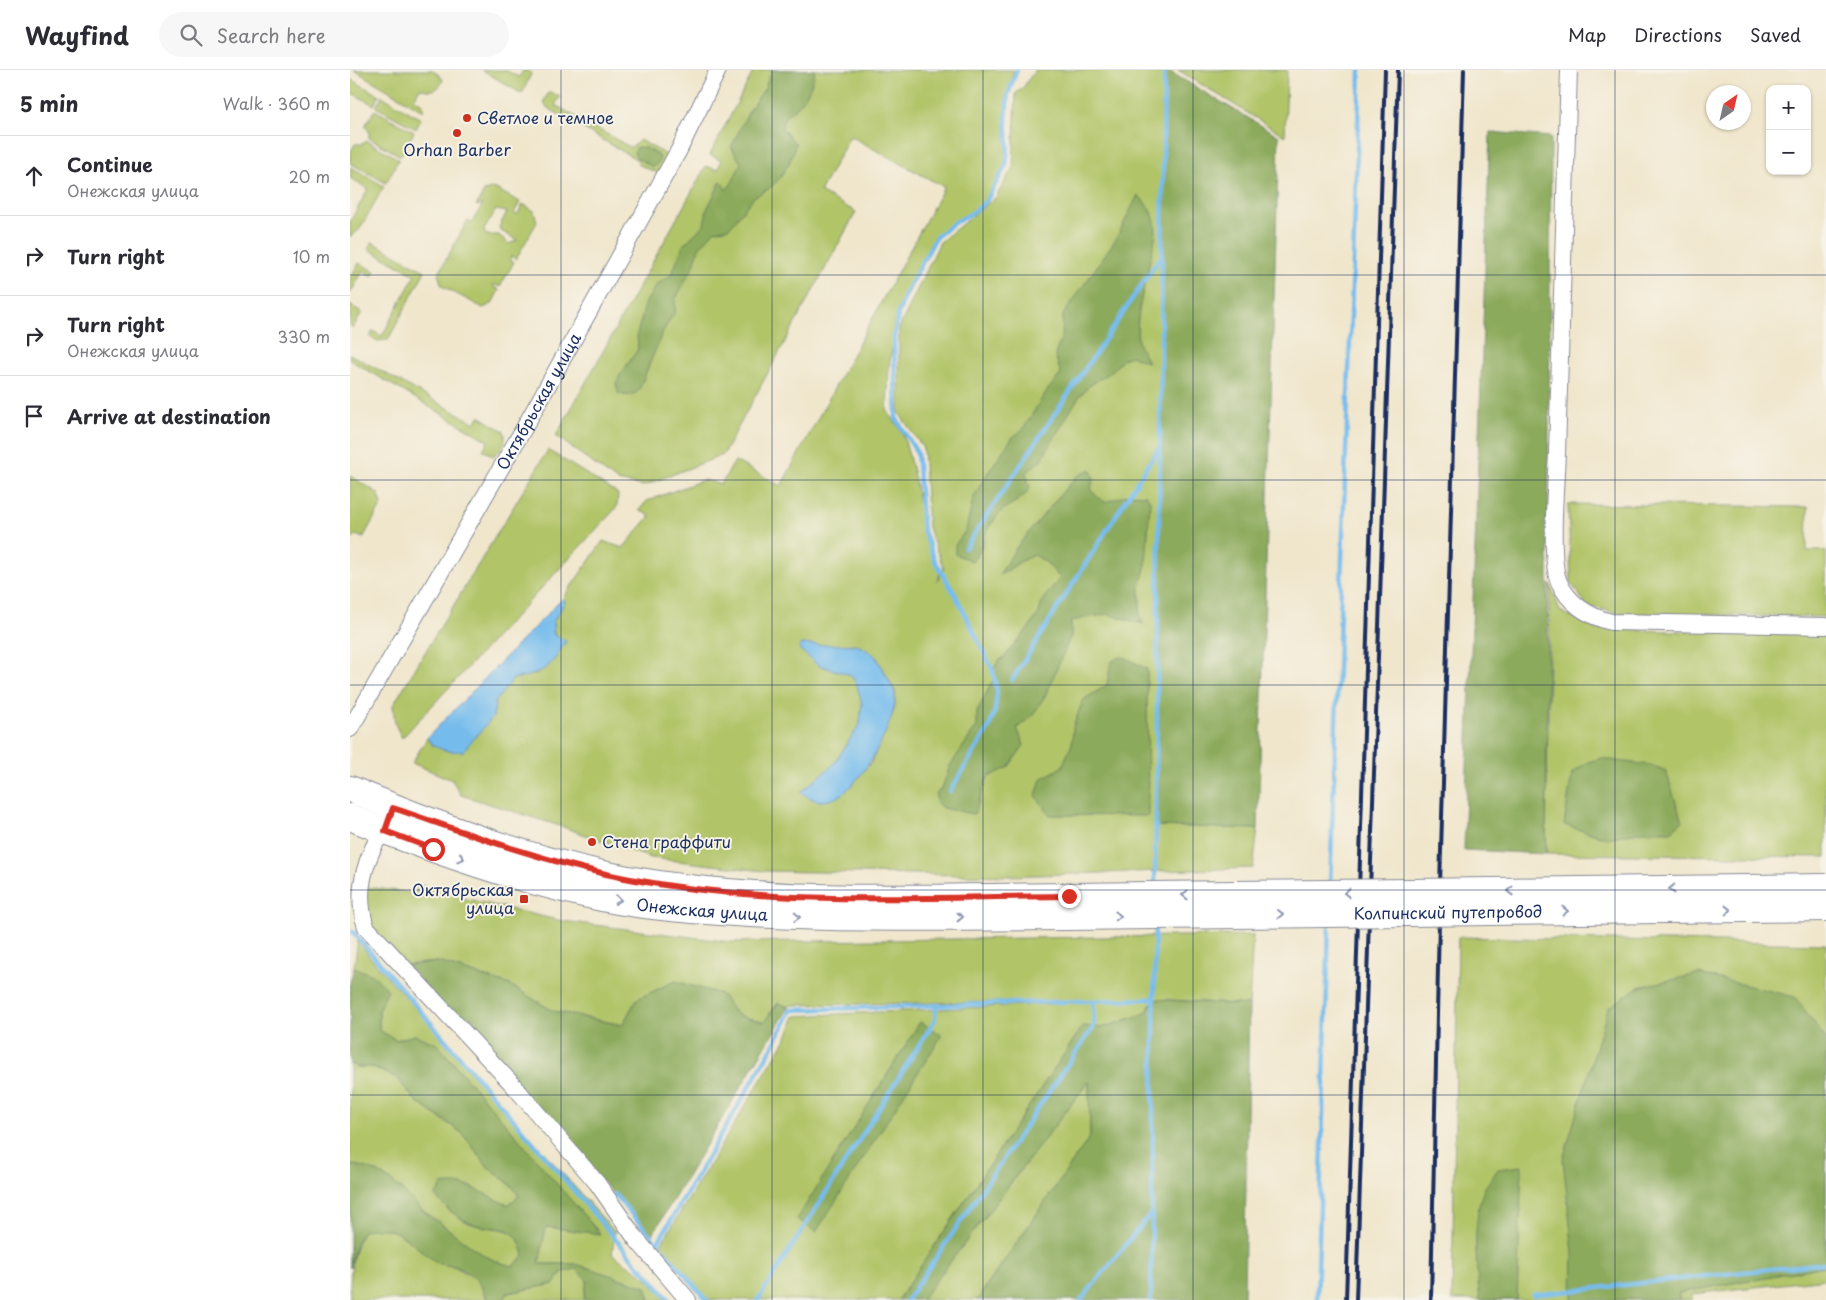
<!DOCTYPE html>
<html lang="en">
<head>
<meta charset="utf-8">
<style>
  body { margin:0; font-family:"Playpen Sans",sans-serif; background:#f7f7f7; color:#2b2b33 }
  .controls { position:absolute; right:15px; top:15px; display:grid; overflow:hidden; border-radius:10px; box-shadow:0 1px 4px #0004 }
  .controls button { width:45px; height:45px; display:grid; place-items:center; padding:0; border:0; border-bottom:1px solid #e1e1e2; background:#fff; color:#2b2b33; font:25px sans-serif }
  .compass { position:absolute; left:1356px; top:15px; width:45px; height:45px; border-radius:50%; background:#fff; box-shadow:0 1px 4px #0004; rotate:34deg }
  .stop { position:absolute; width:15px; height:15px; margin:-11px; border:4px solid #d93025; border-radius:50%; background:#fff }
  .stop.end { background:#d93025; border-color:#fff; box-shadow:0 1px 5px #0008 }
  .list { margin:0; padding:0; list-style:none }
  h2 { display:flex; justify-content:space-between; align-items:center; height:65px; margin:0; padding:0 20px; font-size:21px }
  h2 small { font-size:16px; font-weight:400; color:#7c7c81 }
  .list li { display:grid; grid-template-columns:32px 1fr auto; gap:15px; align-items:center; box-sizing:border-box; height:80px; padding:0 20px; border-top:1px solid #e1e1e2 }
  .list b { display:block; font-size:19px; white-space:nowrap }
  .list p { margin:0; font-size:16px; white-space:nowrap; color:#7c7c81 }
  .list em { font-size:16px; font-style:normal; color:#7c7c81 }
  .icon { flex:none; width:28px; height:28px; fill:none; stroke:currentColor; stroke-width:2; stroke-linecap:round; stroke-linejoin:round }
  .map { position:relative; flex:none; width:1476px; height:1230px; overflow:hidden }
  header { display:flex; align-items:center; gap:30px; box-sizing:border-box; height:70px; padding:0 25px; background:#fff; border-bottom:1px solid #e1e1e2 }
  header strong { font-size:24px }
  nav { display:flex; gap:28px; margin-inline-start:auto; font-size:18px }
  .search { width:350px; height:45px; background:#f7f7f7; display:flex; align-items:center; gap:12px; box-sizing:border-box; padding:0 18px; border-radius:28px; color:#7c7c81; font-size:19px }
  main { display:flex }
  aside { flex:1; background:#fff }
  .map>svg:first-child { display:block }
  .green { fill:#b1c467; stroke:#667a62; fill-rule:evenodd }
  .forest { fill:#8caa5c; stroke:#546c5d }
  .water { fill:#75bced; stroke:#4876a6 }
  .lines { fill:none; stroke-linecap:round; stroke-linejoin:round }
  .stream { stroke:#75bced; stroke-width:4.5 }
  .street-casing { stroke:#868a95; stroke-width:18 }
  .primary-casing { stroke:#868a95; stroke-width:28 }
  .street { stroke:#fff; stroke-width:16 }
  .primary { stroke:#fff; stroke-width:26 }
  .rail { stroke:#1b2f5e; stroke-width:4 }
  .primary-bridge-casing { stroke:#868a95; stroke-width:28; stroke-linecap:butt }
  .primary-bridge { stroke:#fff; stroke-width:26 }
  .oneway { stroke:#8d97ae }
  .route { stroke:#d93025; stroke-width:6 }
  .grid { fill:none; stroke:#1b2f5e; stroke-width:1; stroke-opacity:0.55 }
  .poi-dot { fill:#c8321e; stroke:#f7f3e8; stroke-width:2 }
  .labels { text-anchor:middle; stroke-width:4; stroke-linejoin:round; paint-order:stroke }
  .poi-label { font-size:16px; fill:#1b2f5e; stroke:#f7f3e8; text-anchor:start }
  .street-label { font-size:16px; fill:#1b2f5e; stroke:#f7f3e8 }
</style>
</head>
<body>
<header>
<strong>Wayfind</strong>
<div class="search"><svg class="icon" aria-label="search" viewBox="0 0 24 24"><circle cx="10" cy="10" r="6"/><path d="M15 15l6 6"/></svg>Search here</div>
<nav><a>Map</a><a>Directions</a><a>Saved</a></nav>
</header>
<main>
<aside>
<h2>5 min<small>Walk · 360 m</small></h2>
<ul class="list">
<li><svg class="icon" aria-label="ahead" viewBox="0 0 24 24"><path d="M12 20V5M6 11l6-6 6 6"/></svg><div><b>Continue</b><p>Онежская улица</p></div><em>20 m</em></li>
<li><svg class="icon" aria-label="right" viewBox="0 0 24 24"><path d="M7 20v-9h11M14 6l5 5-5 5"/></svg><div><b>Turn right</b></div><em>10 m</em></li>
<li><svg class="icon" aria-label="right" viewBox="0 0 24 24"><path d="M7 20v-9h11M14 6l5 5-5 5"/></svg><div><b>Turn right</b><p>Онежская улица</p></div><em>330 m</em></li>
<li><svg class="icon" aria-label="arrive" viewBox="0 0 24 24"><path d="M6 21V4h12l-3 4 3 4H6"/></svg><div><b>Arrive at destination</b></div></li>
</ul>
</aside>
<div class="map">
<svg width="1476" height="1230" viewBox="0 0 1476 1230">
  <rect width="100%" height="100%" fill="#f7f3e8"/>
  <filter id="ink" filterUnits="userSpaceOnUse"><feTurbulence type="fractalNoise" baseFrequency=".02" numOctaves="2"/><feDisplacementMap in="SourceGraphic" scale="10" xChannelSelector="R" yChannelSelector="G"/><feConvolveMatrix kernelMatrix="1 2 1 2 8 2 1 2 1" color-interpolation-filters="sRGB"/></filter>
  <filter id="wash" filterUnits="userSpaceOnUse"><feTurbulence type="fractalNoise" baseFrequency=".0096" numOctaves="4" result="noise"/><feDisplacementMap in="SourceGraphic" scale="20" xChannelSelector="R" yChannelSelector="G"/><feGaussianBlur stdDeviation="1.12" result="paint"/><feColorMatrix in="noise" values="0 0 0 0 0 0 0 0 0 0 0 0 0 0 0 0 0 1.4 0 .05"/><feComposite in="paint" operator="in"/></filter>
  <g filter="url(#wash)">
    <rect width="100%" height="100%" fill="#f0e6cc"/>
    <!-- green -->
    <g class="green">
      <path d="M4 0H83L93 9C89 22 81 22 70 18L64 29 73 34V41Z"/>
      <polygon points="132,0 155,0 169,7 173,1 178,0 181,4 172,24"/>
      <path d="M404 0H664L658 24 656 48 658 77 656 95 637 130 624 142 604 153 586 167 548 244 539 297 537 340 553 364 563 401 575 464 591 501 587 511 594 499 578 458 573 378 549 343V258L590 172 646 127 663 97 666 23 672 19 685 0H813L805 756 908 759 903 798 660 806 414 801 301 788 213 757 111 725 102 710 62 693 77 668 83 676 143 647 145 632 163 609 188 604 216 572 204 565 203 552 215 532 213 528 253 471 273 478 300 446 289 440 297 431 353 410 371 414 385 391 431 416 594 117 500 66 470 122 506 142 373 385 293 416 267 411 206 366 356 96 368 100 371 90 360 85ZM453 574 464 576 507 574 527 588 545 621V638L521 693 481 730 452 722 484 694 510 654 512 634 507 615 501 605 468 595Z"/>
      <polygon points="828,0 937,0 935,66"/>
      <polygon points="0,9 29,25 24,35 0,22"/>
      <polygon points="198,23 203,23 210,27 205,35 278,76 282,77 290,70 315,84 316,90 308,103 287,94 289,91 196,37 194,31"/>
      <polygon points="32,26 71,49 66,59 26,37"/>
      <polygon points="25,40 64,62 51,86 19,68 19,61 15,56"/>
      <polygon points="17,71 49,89 36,113 0,93 0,83 5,74 12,74"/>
      <polygon points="1,97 34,116 10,159 0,167 0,152 18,119 0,108"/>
      <path d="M144 118 170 132 164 143 167 145 173 134 184 141 187 152 166 189 161 186 160 190 164 192 150 217 144 214 143 216 149 220 142 234 133 238 92 216 88 204 118 150 122 152 133 134 126 136 134 121ZM146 140 157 142 149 157 151 161 167 170 159 174 149 165H136L134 160Z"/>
      <polygon points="22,172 75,201 38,270 27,271 20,267 23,261 32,266 65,205 18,179"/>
      <polygon points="9,193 25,201 22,206 13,201 0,224 0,208"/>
      <polygon points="0,235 12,242 3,258 0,256"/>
      <path d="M0 284 125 353 129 346 154 361C158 371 152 380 143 386L133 380 138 371 0 290Z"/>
      <polygon points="198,380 268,424 267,437 52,668 45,654 43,635"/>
      <polygon points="0,406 28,423 32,434 13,468 6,465 0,470"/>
      <polygon points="1218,434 1458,437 1457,481 1476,481 1476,547 1268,543 1237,536 1221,513"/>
      <polygon points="1200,513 1210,541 1245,559 1476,565 1476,787 1196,784"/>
      <polygon points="68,814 113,828 212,851 381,872 903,865 899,935 804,929 796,943 752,958 733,956 548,1230 358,1230 310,1176 437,967 445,946 781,930 442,935 439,937 428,933 414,952 387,945 371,924 287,929 272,955 203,941 160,915 88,892 56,895 16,850 15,817 65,823"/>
      <polygon points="1108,867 1476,874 1476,1209 1342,1224 1342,1230 1102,1230"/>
      <polygon points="8,869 19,886 265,1162 262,1184 296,1207 317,1230 300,1230 296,1217 225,1194 188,1194 196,1157 250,1163 65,965 46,970 29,960 29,938 23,905 4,898"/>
      <path d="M0 994 8 997H22L47 1008 66 1031 112 1063 139 1098 162 1116 169 1126 158 1135 131 1124 119 1115 96 1138C103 1143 111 1149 119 1153 144 1163 168 1150 174 1186L163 1196C135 1191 116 1173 94 1156 86 1150 77 1145 70 1138 50 1118 30 1096 0 1095Z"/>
      <polygon points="739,1011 740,1067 627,1230 571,1230"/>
      <path d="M29 1156 44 1160 91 1194 104 1196 128 1210 137 1230H0C0 1205 1 1183 13 1161Z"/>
      <polygon points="226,1199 237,1210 234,1230 153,1230 158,1223 204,1214 212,1202"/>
    </g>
    <!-- forest -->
    <g class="forest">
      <path d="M422 0H465C463 13 457 27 448 36 439 44 433 45 432 58L446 74 439 93 430 108 420 118 404 127 379 158 364 161 349 178 344 195 325 230V242L313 261 289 320C284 326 275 327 268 323L266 314 270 305 288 279 287 264 296 232 307 214 322 204 333 175 354 155 357 139 371 111 376 120 382 113 391 93 381 77 400 39 415 18Z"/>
      <polygon points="817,0 929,66 908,759 805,756 814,7"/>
      <polygon points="1140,62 1201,67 1196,784 1114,780"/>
      <path d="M287 77C296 77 303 81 310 87L309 92 303 97 287 88 284 83Z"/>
      <path d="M788 125C816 154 804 167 798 199 793 223 785 247 788 271 789 277 795 286 798 292L781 286 773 289 761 302 739 316 728 328 691 390 676 403 680 418C669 435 658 432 647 446 644 451 638 457 636 463 632 473 631 484 622 491L605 484V475L616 460 623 429 633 410 662 368 673 359 696 322 711 304 705 285 712 266 713 245 766 169Z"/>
      <path d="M740 399 744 408 741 418 746 426 755 432 780 424 796 425 800 431 796 495 790 516V546L793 554 757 544 721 551V566L695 626 683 645 667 658 674 675 658 698 638 707 624 744 592 738 586 731V723L592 718 600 696 627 656V642L644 608 643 601 648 591 654 587 681 555 689 543 693 529 710 508 697 493 685 485C671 489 662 499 649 505L666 478 710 425 726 407Z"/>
      <polygon points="769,587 776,588 797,599 798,746 700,745 686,726 691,709 712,697 722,674 723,657 733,630 757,615 761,592"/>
      <path d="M1252 688C1273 694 1297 691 1316 701L1332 752 1321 761H1294L1257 768 1214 755 1222 703 1238 692Z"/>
      <polygon points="88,892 160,915 203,941 272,955 287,929 325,911 371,924 387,945 414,952 428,933 439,937 301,1167 163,1010 56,895"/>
      <path d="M4 898 23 905 38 920 29 938V960L46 970 65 965 87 974 250 1164 196 1157 189 1194H226L296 1217 300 1230H234L237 1210 226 1199 212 1202 204 1214 158 1223 153 1230H137C134 1214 119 1200 103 1196 98 1194 93 1196 88 1193 60 1176 50 1151 13 1161L6 1173 0 1198V1095C30 1096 50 1118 70 1138 77 1145 86 1150 94 1156 116 1172 135 1191 163 1196L174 1186C168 1150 144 1162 120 1153 106 1147 95 1137 85 1126L92 1115C118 1110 134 1125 158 1135L169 1126 162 1116 139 1098 112 1063 66 1031 47 1008 22 997H8L0 994V912Z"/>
      <polygon points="1349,904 1445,927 1476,969 1476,1196 1329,1223 1329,1230 1222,1230 1223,1183 1213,1089 1258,938 1288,917"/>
      <polygon points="804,929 899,935 894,1230 627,1230 740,1067 739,1011 571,1230 548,1230 733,956 752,958 796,943"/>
      <polygon points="570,952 592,965 466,1162 447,1149"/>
      <path d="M1172 1096 1167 1230H1130C1126 1198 1122 1152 1133 1122 1136 1114 1144 1106 1148 1099Z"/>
    </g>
    <!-- water -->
    <g class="water">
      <path d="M213 528 215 532 203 552 204 565 216 571C200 599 195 603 163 609L145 632 143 647 113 681C98 682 87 681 77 668Z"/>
      <path d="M452 574C464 576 504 573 509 576 514 578 521 582 525 586 528 589 544 620 545 623 548 651 508 724 480 730 468 733 460 729 451 722L484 694 510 654 512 634 507 615 501 605 468 595 449 579Z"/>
    </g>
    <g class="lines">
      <!-- stream -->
      <g class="stream">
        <polyline points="615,478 809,189"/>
        <polyline points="662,610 808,379"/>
        <polyline points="600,721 639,658 645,640 647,622 643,601 606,526 585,491 573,459 567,383 546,348 544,267 548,244 556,223 586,167 604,153 624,142 637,130 656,95 658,77 656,48 658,24 667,0"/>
        <polyline points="805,816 814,0"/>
        <polyline points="980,816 1010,0"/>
        <polyline points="3,862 292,1200"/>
        <polyline points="112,946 141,979"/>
        <polyline points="264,1124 357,1230"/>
        <polyline points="307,1174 423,976 441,940 804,929"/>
        <polyline points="293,1199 319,1230"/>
        <polyline points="1183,1225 1476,1193"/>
        <polyline points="408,1230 585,950 586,935"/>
        <polyline points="557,1230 744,956 743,931"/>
        <polyline points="731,1230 802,1142"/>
        <polyline points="801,1230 805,854"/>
        <polyline points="967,1230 979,853"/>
      </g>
    </g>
  </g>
  <g filter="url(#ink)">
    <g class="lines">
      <defs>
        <g id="street">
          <path d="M1219 0C1215 128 1211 256 1207 383 1206 411 1199 490 1209 512 1219 534 1238 546 1261 552L1476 556"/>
          <path id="s1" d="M0 659 173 360 329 80 368 0"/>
          <path d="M37 754C34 763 27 769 23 778 11 804 7 829 16 857L164 1016 247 1113 286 1169 338 1230"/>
        </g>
        <g id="primary">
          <path d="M0 719C83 754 169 786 257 805 409 836 565 827 719 826"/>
          <path id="s2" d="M0 747C81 780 166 810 252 828 301 838 352 841 402 844 508 850 613 847 719 847"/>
        </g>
      </defs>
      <!-- street casing -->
      <use href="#street" class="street-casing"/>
      <!-- primary casing -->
      <use href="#primary" class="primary-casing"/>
      <!-- street -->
      <use href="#street" class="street"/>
      <!-- primary -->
      <use href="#primary" class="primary"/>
      <!-- rail -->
      <g class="rail">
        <polyline points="996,1230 1035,0"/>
        <polyline points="1006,1230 1048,0"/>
        <polyline points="1081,1230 1089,849 1114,0"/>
      </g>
      <defs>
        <g id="primary-bridge">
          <polyline points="719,826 1476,817"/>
          <path id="s3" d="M719 847 1476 838"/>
        </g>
      </defs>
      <!-- primary-bridge casing -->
      <use href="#primary-bridge" class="primary-bridge-casing"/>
      <!-- primary-bridge -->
      <use href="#primary-bridge" class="primary-bridge"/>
    </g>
    <!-- one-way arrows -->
    <defs><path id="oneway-chevron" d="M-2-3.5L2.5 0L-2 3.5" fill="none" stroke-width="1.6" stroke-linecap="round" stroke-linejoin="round" transform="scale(1.25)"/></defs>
    <g class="oneway">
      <use href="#oneway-chevron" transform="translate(111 788) rotate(18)"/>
      <use href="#oneway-chevron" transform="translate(1322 819) rotate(179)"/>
      <use href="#oneway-chevron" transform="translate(1160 821) rotate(179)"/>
      <use href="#oneway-chevron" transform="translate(997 823) rotate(179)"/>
      <use href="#oneway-chevron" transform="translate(835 825) rotate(179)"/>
      <use href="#oneway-chevron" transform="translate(268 830) rotate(9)"/>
      <use href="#oneway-chevron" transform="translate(1378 840) rotate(-1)"/>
      <use href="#oneway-chevron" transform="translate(1215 841) rotate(-1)"/>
      <use href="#oneway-chevron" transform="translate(930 844) rotate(-1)"/>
      <use href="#oneway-chevron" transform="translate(768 846) rotate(-1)"/>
      <use href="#oneway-chevron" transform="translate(447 847) rotate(3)"/>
      <use href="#oneway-chevron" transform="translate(610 847)"/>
    </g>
  </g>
  <g class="lines" filter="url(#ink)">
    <!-- route -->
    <path class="route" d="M83 779 35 761 43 738C114 762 183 788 256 804 407 838 566 827 719 826"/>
  </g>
  <!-- grid -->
  <path class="grid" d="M211 0V1230M422 0V1230M633 0V1230M843 0V1230M1054 0V1230M1265 0V1230M0 205H1476M0 410H1476M0 615H1476M0 820H1476M0 1025H1476"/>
  <!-- markers -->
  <g class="poi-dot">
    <circle cx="117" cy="48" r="5"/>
    <circle cx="107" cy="63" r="5"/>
    <circle cx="242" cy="772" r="5"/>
    <rect x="169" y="824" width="10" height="10" rx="2.5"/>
  </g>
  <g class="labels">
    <!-- poi labels -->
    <g class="poi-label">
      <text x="127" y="54">Светлое и темное</text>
      <text x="107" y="86" text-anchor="middle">Orhan Barber</text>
      <text x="252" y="778">Стена граффити</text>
      <text x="164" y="826" text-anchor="end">Октябрьская<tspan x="164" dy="18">улица</tspan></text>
    </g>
    <!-- street labels -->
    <g class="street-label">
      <text dy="6" stroke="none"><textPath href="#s1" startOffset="378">Октябрьская улица</textPath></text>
      <text dy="6" stroke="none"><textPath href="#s2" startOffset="366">Онежская улица</textPath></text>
      <text dy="6" stroke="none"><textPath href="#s3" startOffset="379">Колпинский путепровод</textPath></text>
    </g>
  </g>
</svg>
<div class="controls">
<button>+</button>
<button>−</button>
</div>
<svg class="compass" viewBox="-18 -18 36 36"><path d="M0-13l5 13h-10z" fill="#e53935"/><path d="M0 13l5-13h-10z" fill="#7c7c81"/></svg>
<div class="stop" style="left:83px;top:779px"></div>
<div class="stop end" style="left:719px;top:826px"></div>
</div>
</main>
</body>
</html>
